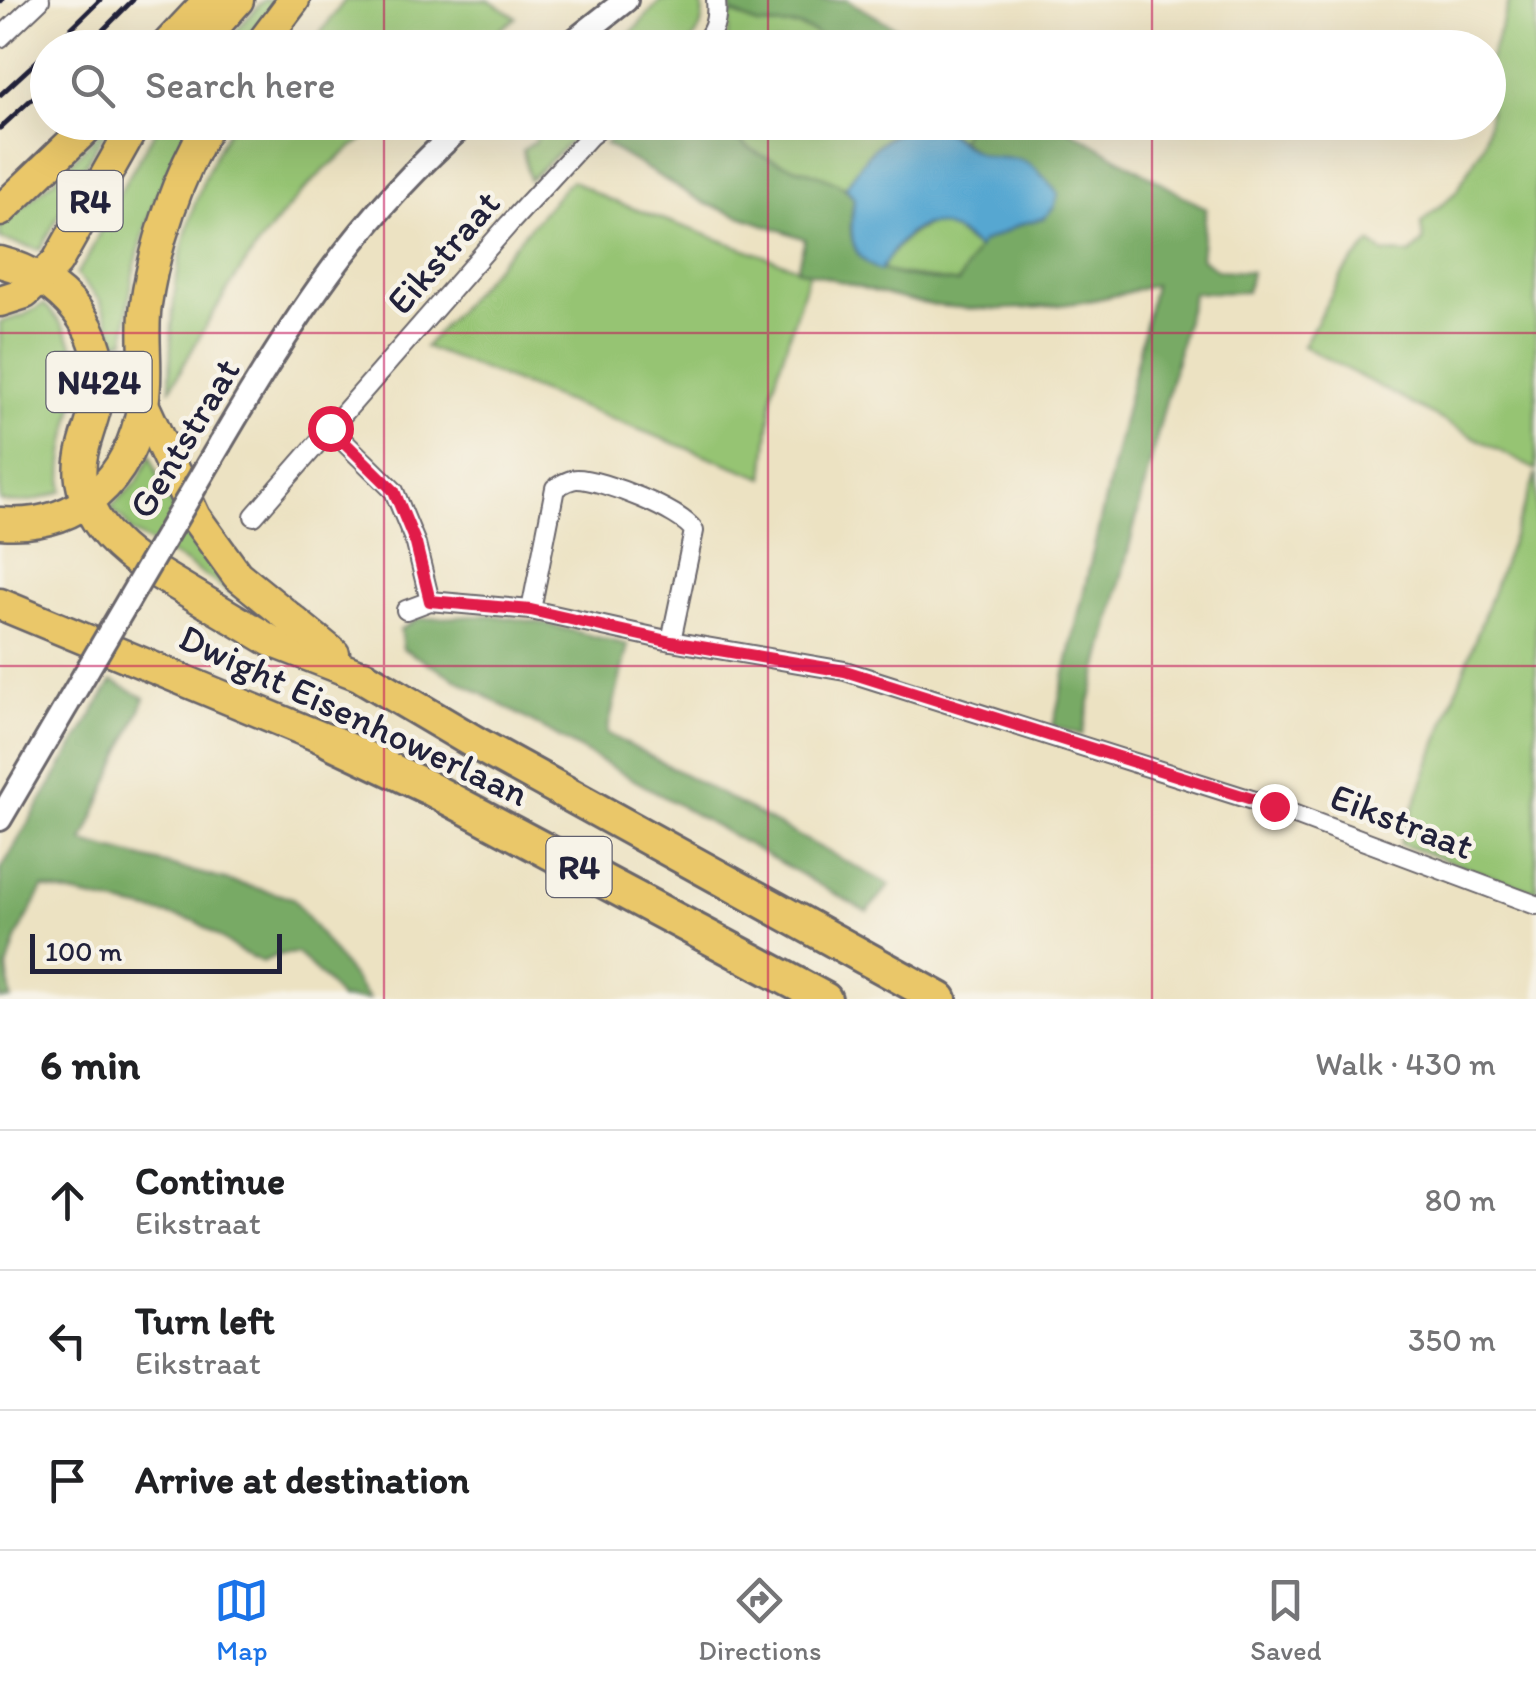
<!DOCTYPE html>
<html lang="en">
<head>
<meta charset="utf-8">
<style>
  body { margin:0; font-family:Itim,sans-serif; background:#f2f2f2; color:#202124 }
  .scale { position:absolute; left:30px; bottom:25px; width:252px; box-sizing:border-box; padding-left:10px; border:5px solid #22223b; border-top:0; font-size:28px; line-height:35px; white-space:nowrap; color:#22223b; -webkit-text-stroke:8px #f7f3e8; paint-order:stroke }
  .stop { position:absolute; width:30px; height:30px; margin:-22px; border:8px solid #e11d48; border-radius:50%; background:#fff }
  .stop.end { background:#e11d48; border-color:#fff; box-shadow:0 2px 10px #0008 }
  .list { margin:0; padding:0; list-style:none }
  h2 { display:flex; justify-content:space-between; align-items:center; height:130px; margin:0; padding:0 40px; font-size:42px }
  h2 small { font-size:32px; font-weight:400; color:#757577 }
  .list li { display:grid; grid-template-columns:65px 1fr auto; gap:30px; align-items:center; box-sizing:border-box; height:140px; padding:0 40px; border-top:2px solid #e0e0e0 }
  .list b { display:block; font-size:38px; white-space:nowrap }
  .list p { margin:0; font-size:32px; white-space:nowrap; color:#757577 }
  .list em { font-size:32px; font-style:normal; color:#757577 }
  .icon { flex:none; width:55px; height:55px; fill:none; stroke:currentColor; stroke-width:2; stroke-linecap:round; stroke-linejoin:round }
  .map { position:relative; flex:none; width:1536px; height:999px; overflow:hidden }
  .search { position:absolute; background:#fff; box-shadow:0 10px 40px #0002; left:30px; right:30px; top:30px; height:110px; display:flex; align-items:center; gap:25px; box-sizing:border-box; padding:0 35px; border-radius:55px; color:#757577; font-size:38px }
  .sheet { height:550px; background:#fff }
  nav { display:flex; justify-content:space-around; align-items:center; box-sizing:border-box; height:140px; border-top:2px solid #e0e0e0; background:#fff; font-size:28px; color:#757577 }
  nav a { display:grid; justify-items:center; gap:5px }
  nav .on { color:#1a73e8 }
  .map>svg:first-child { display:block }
  .green { fill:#96c473; stroke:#5c7357; stroke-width:2.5 }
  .forest { fill:#78aa65; stroke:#4d6650; stroke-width:2.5 }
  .water { fill:#56a7d1; stroke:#3c6486; stroke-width:2.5 }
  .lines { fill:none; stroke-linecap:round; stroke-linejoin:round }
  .minor-casing { stroke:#69656a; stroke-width:22 }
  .tertiary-casing { stroke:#69656a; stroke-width:28 }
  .trunk-casing { stroke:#69656a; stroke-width:35 }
  .motorway-casing { stroke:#69656a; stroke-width:38 }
  .minor { stroke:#fff; stroke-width:18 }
  .tertiary { stroke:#fff; stroke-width:22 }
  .trunk { stroke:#eac769; stroke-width:30 }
  .motorway { stroke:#eac769; stroke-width:32 }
  .rail { stroke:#22223b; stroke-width:5 }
  .tertiary-bridge-casing { stroke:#69656a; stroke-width:28; stroke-linecap:butt }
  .tertiary-bridge { stroke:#fff; stroke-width:22 }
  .route { stroke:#e11d48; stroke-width:12 }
  .grid { fill:none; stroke:#c2185b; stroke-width:2.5; stroke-opacity:0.55 }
  .labels { text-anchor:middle; stroke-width:9; stroke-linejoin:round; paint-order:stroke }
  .shield { fill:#f7f3e8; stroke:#62616f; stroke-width:2.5 }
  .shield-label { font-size:35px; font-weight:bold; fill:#22223b }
  .street-label { font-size:38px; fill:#22223b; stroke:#f7f3e8 }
</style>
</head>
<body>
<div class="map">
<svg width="1536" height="999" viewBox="0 0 1536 999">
  <rect width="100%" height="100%" fill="#f7f3e8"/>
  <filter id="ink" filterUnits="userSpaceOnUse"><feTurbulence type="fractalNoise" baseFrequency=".01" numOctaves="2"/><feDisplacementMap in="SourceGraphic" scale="20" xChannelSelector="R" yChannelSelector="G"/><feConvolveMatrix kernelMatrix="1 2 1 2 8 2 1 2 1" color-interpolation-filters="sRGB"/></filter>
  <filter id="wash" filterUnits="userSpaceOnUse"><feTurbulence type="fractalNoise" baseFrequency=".0048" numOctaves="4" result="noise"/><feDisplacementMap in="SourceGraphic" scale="40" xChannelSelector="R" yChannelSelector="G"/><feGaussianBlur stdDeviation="2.25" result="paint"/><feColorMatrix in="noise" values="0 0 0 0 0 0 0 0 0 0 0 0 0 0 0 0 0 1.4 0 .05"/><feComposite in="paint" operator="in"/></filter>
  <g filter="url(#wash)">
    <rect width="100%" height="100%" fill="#ece2c2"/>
    <!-- green -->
    <g class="green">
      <polygon points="264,0 278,0 240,47 220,48"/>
      <polygon points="345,0 489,0 516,17 478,47 310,47"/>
      <path d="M661 0H697L703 7C703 24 699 37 685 47H613L633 31Z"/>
      <polygon points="1510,0 1536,0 1536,470 1303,346 1344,272 1370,243 1384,253 1410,254 1423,242 1421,223 1456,192 1484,144 1490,113 1489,61"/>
      <path d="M731 12 758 25 798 26 814 32 833 47H801L797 42C773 41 749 53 726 44Z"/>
      <path d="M740 122 968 123 960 140C954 136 947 129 940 126 899 110 864 158 846 187 807 170 758 166 731 132Z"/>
      <polygon points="108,123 112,123 93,151 40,250 0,239 0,227 60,174"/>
      <path d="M160 123H190C168 170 146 218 134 270 129 292 128 317 125 340L117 342 100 301 76 274 87 259 111 207Z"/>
      <path d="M232 123H385C361 141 334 159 313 181 253 241 210 316 170 390 170 287 180 213 232 123Z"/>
      <polygon points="529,123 590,123 529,180 523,150 536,141 535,129"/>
      <polygon points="571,180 610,200 809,272 773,388 764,478 425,347"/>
      <path d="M933 223 945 224 978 249 958 283 880 271C894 248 907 232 933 223Z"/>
      <path d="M44 304C111 370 56 416 63 491 42 499 22 506 0 501V322L22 316Z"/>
      <path d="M151 455C167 509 199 554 239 593L237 597 183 561 131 532 124 520 110 508 137 482Z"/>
      <polygon points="1536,474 1536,892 1400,844"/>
    </g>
    <!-- forest -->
    <g class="forest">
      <polygon points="731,0 847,0 930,47 833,47 814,32 798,26 758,25 731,12"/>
      <path d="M631 123H740L731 132C764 173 828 163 854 198 853 208 850 220 851 231 854 280 920 276 958 283L980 243 1021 224 1044 218 1005 160 978 154 960 140 968 123H1058L1206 209 1201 258 1217 270 1251 272 1247 292 1193 293 1082 735 1053 726 1154 285C1085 306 1011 314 939 306 897 301 839 280 797 269L805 239 706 204 605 144Z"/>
      <polygon points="490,615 542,623 628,645 607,733 890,885 867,912 403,649 400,630 418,619"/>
      <polygon points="112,681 145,698 83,842 293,898 369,999 340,999 327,982 297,953 278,955 262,962 239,951 196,921 43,888 17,937 7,968 11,999 0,999 0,871"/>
    </g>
    <!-- water -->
    <path class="water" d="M914 124C954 126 946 137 977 153 989 159 1003 157 1016 159 1035 163 1046 180 1058 194L1054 207 1044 218 1021 224 981 243 978 249C933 206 908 223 880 271 845 254 851 232 854 198L846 187C869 150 874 143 914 124Z"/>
  </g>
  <g filter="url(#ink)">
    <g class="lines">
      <defs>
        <g id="minor">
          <polyline points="0,38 40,0"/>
          <path d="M700 48C714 32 718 21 716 0"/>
          <polyline points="330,428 394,491 416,544 430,601"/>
          <polyline points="254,516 509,224 590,136 608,122"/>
          <polyline points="406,610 430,601 531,610 671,641 845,671 1274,807 1536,905"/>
          <path d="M531 610 555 488C562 484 570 479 577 479 601 479 683 511 694 531L671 641"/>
        </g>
        <g id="tertiary">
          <polyline points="565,48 626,0"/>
          <path d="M220 444C294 318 356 220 467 122"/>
          <polyline points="0,819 68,703"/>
        </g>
        <g id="trunk">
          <polyline points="164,48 209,0"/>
          <polyline points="195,48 238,0"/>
          <polyline points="258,48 294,0"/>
          <polyline points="0,211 93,122"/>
          <path d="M0 262C62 278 110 330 98 397 93 425 77 452 81 480 87 516 109 541 137 561L271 641 364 677"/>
          <polyline points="0,301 25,293 57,262 136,122"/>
          <polyline points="143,404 195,517 237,575 334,654"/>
          <path d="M0 523C79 529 130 480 143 404 149 371 141 337 146 304 155 243 178 175 210 122"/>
          <polyline points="0,604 330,741"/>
        </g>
        <g id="motorway">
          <polyline points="364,677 479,745 940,999"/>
          <polyline points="330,741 427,787 825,999"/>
        </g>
      </defs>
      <!-- minor casing -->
      <use href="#minor" class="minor-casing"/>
      <!-- tertiary casing -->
      <use href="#tertiary" class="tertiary-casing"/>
      <!-- trunk casing -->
      <use href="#trunk" class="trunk-casing"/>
      <!-- motorway casing -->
      <use href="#motorway" class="motorway-casing"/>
      <!-- minor -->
      <use href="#minor" class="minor"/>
      <!-- tertiary -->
      <use href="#tertiary" class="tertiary"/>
      <!-- trunk -->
      <use href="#trunk" class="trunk"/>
      <!-- motorway -->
      <use href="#motorway" class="motorway"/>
      <!-- rail -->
      <g class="rail">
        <polyline points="0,2 2,0"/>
        <polyline points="51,48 100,0"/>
        <polyline points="85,48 133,0"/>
        <polyline points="0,95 48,51"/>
        <polyline points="0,128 48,84"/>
      </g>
      <defs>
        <polyline id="tertiary-bridge" points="68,703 220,444"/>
      </defs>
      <!-- tertiary-bridge casing -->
      <use href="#tertiary-bridge" class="tertiary-bridge-casing"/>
      <!-- tertiary-bridge -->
      <use href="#tertiary-bridge" class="tertiary-bridge"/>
    </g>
  </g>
  <g class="lines" filter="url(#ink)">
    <!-- route -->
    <polyline class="route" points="330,428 394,491 416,544 430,601 531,610 671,642 845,671 1274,806"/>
  </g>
  <!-- grid -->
  <path class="grid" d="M384 0V48M768 0V48M1152 0V48M384 122V999M768 122V999M1152 122V999M0 333H1536M0 666H1536"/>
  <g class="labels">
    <!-- shield labels -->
    <g class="shield">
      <rect x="57.5" y="171" width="65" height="60" rx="8"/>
      <rect x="46.5" y="352" width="105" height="60" rx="8"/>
      <rect x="546.5" y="837" width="65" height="60" rx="8"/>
    </g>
    <g class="shield-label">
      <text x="90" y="213">R4</text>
      <text x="99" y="394">N424</text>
      <text x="579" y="879">R4</text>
    </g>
    <!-- street labels -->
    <g class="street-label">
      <text transform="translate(443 252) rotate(-49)" y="13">Eikstraat</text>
      <text transform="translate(184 438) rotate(-59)" y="13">Gentstraat</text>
      <text transform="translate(354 715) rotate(25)" y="13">Dwight Eisenhowerlaan</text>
      <text transform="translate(1402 821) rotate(21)" y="13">Eikstraat</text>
    </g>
  </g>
</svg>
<div class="scale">100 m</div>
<div class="stop" style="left:330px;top:428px"></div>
<div class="stop end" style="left:1274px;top:806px"></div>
<div class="search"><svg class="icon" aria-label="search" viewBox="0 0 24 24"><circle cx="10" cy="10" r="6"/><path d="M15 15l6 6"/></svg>Search here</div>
</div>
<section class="sheet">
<h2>6 min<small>Walk · 430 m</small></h2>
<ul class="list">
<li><svg class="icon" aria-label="ahead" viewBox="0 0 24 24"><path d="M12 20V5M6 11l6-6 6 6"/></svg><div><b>Continue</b><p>Eikstraat</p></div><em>80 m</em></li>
<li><svg class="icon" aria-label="left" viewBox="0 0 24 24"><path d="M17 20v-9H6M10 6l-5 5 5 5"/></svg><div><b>Turn left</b><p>Eikstraat</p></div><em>350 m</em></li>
<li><svg class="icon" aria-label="arrive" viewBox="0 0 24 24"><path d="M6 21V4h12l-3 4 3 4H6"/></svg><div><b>Arrive at destination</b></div></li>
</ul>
</section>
<nav>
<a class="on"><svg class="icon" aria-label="map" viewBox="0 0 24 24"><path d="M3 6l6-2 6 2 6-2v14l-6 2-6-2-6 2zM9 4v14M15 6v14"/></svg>Map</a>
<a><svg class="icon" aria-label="directions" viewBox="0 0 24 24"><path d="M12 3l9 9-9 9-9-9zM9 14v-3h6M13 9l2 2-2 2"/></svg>Directions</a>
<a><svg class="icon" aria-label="saved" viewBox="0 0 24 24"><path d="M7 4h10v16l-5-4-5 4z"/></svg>Saved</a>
</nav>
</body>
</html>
